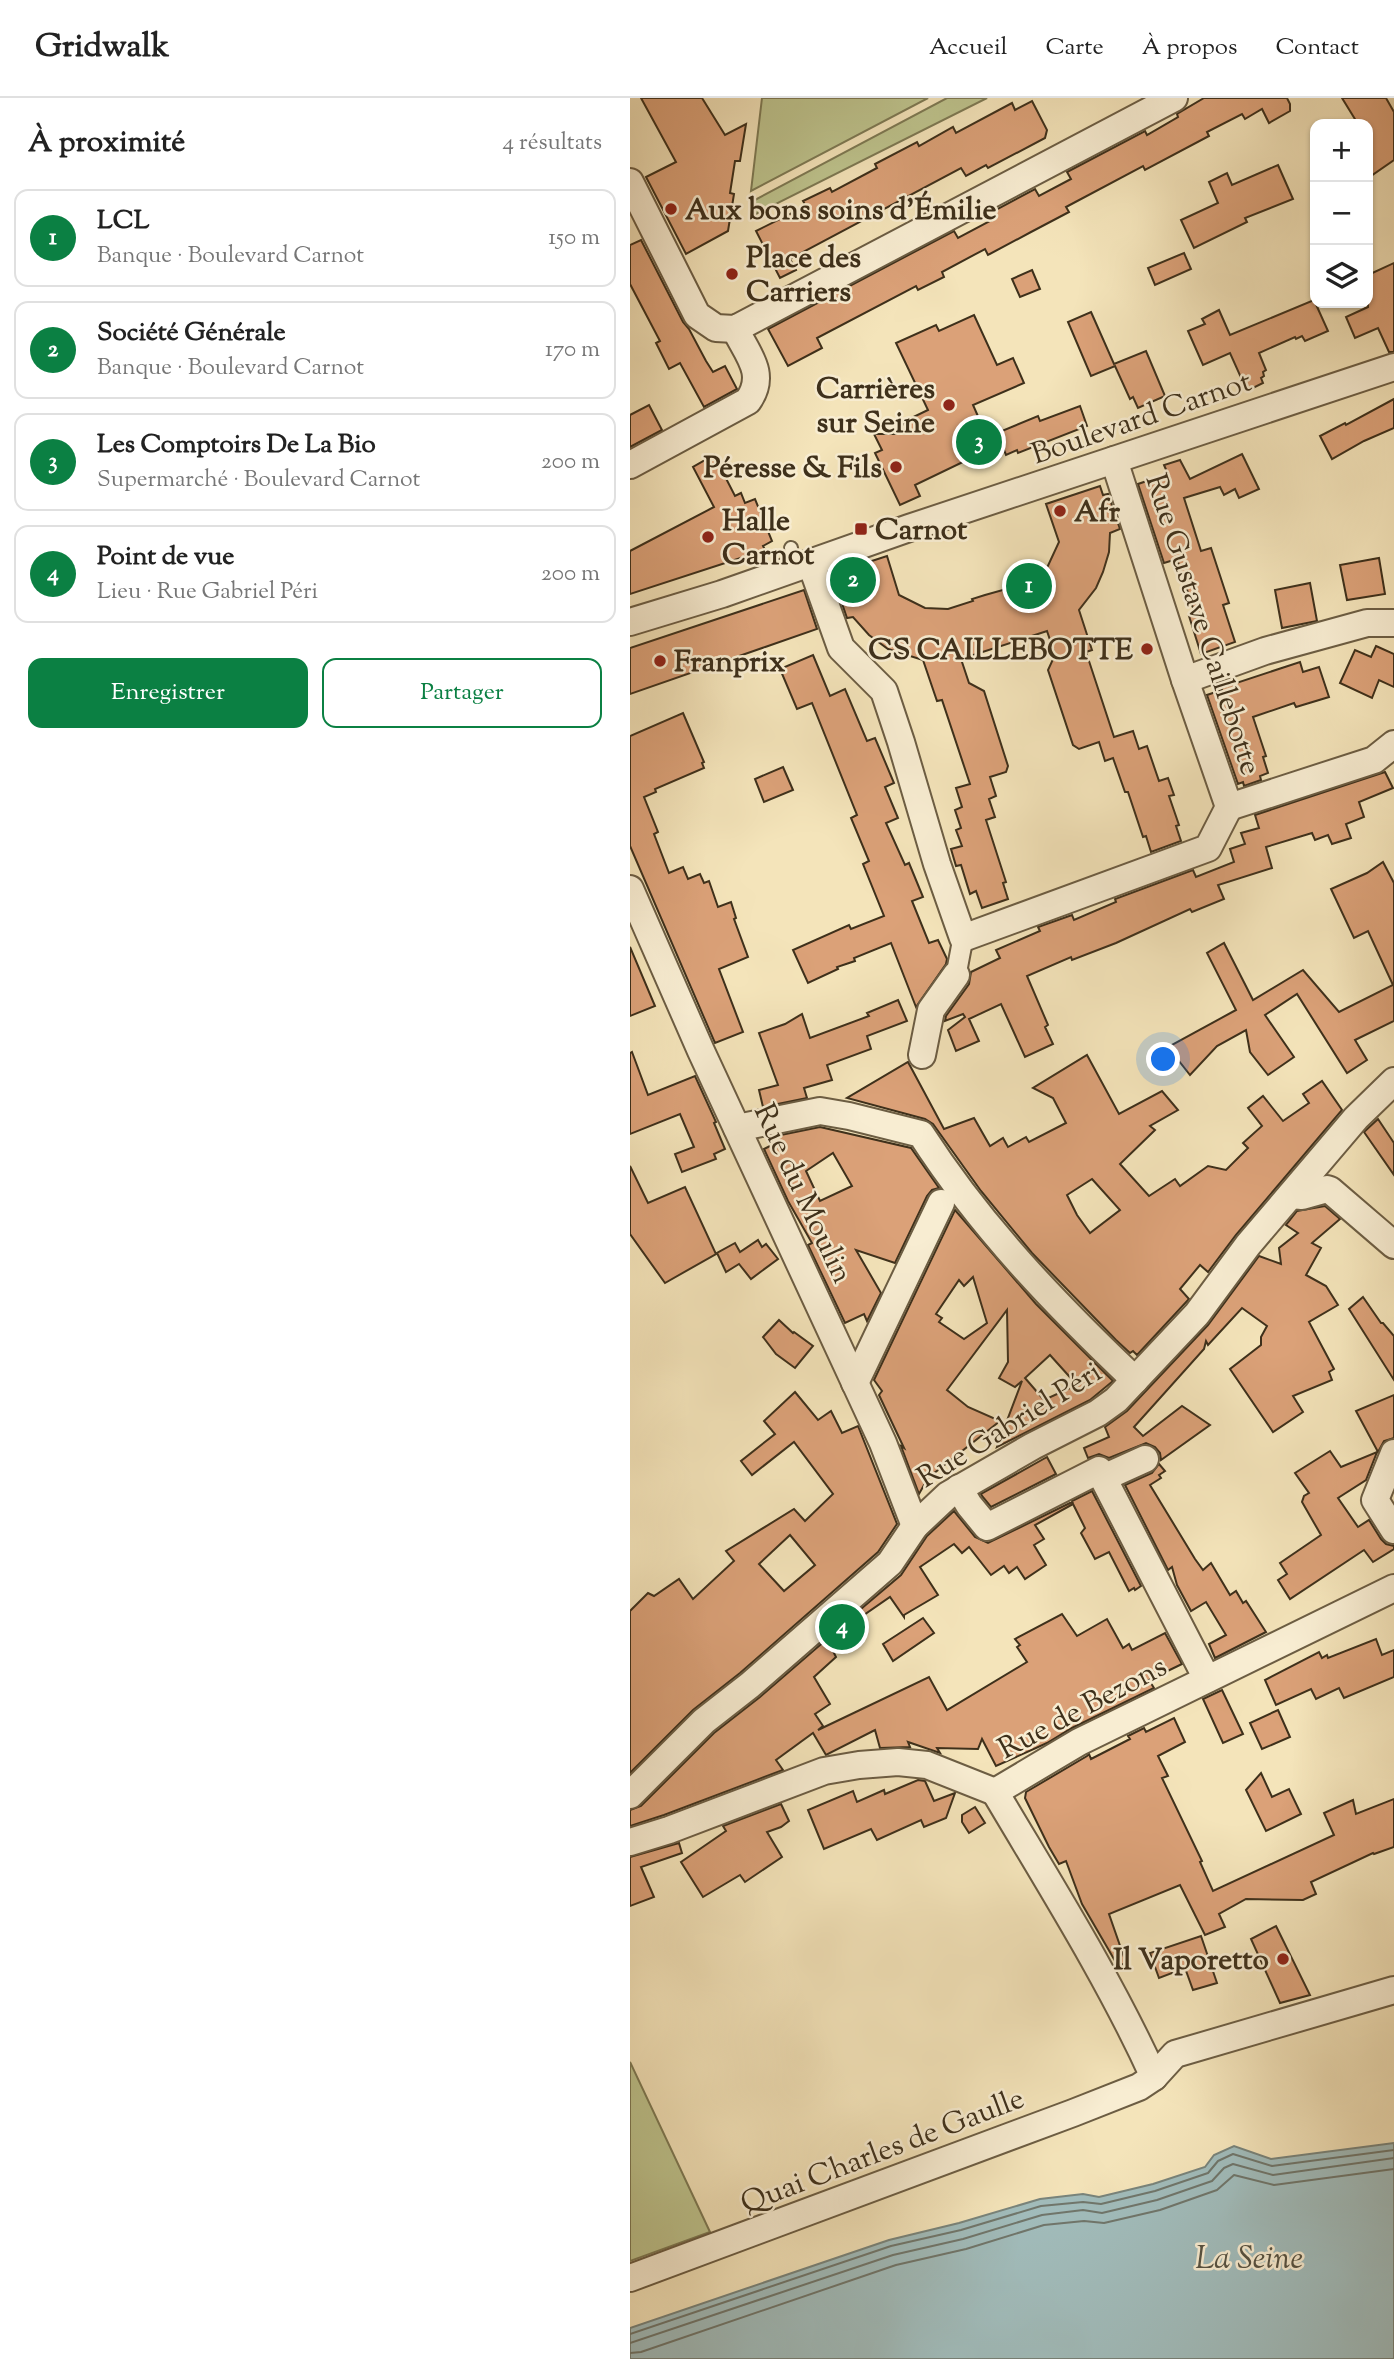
<!DOCTYPE html>
<html lang="fr">
<head>
<meta charset="utf-8">
<style>
  body { margin:0; font-family:"Sorts Mill Goudy",serif; background:#f6f6f6; color:#222 }
  .controls { position:absolute; right:21px; top:21px; display:grid; overflow:hidden; border-radius:14px; box-shadow:0 2px 5px #0004 }
  .controls button { width:63px; height:63px; display:grid; place-items:center; padding:0; border:0; border-bottom:2px solid #e0e0e0; background:#fff; color:#222; font:35px sans-serif }
  .you { position:absolute; left:534px; top:962px; width:24px; height:24px; margin:-18px; border:5px solid #fff; border-radius:50%; background:#1a73e8; box-shadow:0 0 0 10px #1a73e833 }
  .badge { display:grid; place-items:center; width:46px; height:46px; border-radius:50%; background:#0b8043; color:#fff; font-size:23px; font-weight:700 }
  .pin { position:absolute; translate:-50% -50%; border:4px solid #fff; box-shadow:0 2px 7px #0006 }
  .list { margin:0; padding:0; list-style:none }
  h2 { display:flex; justify-content:space-between; align-items:center; height:91px; margin:0; padding:0 28px; font-size:30px }
  h2 small { font-size:23px; font-weight:400; color:#767676 }
  .list li { display:grid; grid-template-columns:46px 1fr auto; gap:21px; align-items:center; box-sizing:border-box; height:98px; margin:0 14px 14px; padding:0 14px; border:2px solid #e0e0e0; border-radius:14px }
  .list b { display:block; font-size:26px; white-space:nowrap }
  .list p { margin:0; font-size:23px; white-space:nowrap; color:#767676 }
  .list em { font-size:23px; font-style:normal; color:#767676 }
  .actions { display:flex; gap:14px; padding:21px 28px }
  .actions a { flex:1; padding:16px 0; border:2px solid #0b8043; border-radius:14px; text-align:center; font-size:24px; color:#0b8043 }
  .actions .main { background:#0b8043; color:#fff }
  .icon { flex:none; width:38px; height:38px; fill:none; stroke:currentColor; stroke-width:2; stroke-linecap:round; stroke-linejoin:round }
  .map { position:relative; flex:none; width:764px; height:2261px; overflow:hidden }
  header { display:flex; align-items:center; gap:42px; box-sizing:border-box; height:98px; padding:0 35px; background:#fff; border-bottom:2px solid #e0e0e0 }
  header strong { font-size:33px }
  nav { display:flex; gap:38px; margin-inline-start:auto; font-size:24px }
  main { display:flex }
  aside { flex:1; background:#fff }
  .map>svg:first-child { display:block }
  .green { fill:#bec48e; stroke:#7e7a54; stroke-width:2 }
  .water { fill:#a1bcbb; stroke:#79847b; stroke-width:2 }
  .lines { fill:none; stroke-linecap:round; stroke-linejoin:round }
  .shore { stroke:#70766b; stroke-width:2 }
  .building { fill:#dba178; stroke:#3e301b; stroke-width:2; fill-rule:evenodd }
  .service-casing { stroke:#6c5d43; stroke-width:16 }
  .pedestrian-casing { stroke:#6c5d43; stroke-width:23 }
  .minor-casing { stroke:#6c5d43; stroke-width:30 }
  .service { stroke:#f8edd2; stroke-width:12 }
  .pedestrian { stroke:#f8edd2; stroke-width:19 }
  .minor { stroke:#f8edd2; stroke-width:26 }
  .poi-dot { fill:#8f2418; stroke:#f8edd2; stroke-width:2.5 }
  .labels { text-anchor:middle; stroke-width:5; stroke-linejoin:round; paint-order:stroke }
  .poi-label { font-size:30px; font-weight:bold; fill:#3e301b; stroke:#f8edd2; text-anchor:start }
  .street-label { font-size:30px; fill:#3e301b; stroke:#f8edd2 }
  .water-label { font-size:32px; font-style:italic; fill:#575343; stroke:#f8edd2 }
</style>
</head>
<body>
<header>
<strong>Gridwalk</strong>
<nav><a>Accueil</a><a>Carte</a><a>À propos</a><a>Contact</a></nav>
</header>
<main>
<aside>
<h2>À proximité<small>4 résultats</small></h2>
<ul class="list">
<li><span class="badge">1</span><div><b>LCL</b><p>Banque · Boulevard Carnot</p></div><em>150 m</em></li>
<li><span class="badge">2</span><div><b>Société Générale</b><p>Banque · Boulevard Carnot</p></div><em>170 m</em></li>
<li><span class="badge">3</span><div><b>Les Comptoirs De La Bio</b><p>Supermarché · Boulevard Carnot</p></div><em>200 m</em></li>
<li><span class="badge">4</span><div><b>Point de vue</b><p>Lieu · Rue Gabriel Péri</p></div><em>200 m</em></li>
</ul>
<div class="actions"><a class="main">Enregistrer</a><a>Partager</a></div>
</aside>
<div class="map">
<svg width="764" height="2261" viewBox="0 0 764 2261">
  <rect width="100%" height="100%" fill="#f4e4ba"/>
  <filter id="stains"><feTurbulence type="fractalNoise" baseFrequency=".00286" numOctaves="4"/><feColorMatrix values="0 0 0 0 .2 0 0 0 0 .09 0 0 0 0 .02 0 0 0 .5 -.17"/></filter>
  <radialGradient id="worn" r=".72"><stop offset=".6" stop-color="#630" stop-opacity="0"/><stop offset="1" stop-color="#630" stop-opacity=".3"/></radialGradient>
  <!-- green -->
  <g class="green">
    <polygon points="132,0 298,0 121,93"/>
    <polygon points="317,0 357,0 120,119 123,103"/>
    <polygon points="0,1964 80,2134 0,2163"/>
  </g>
  <!-- water -->
  <polygon class="water" points="764,2045 764,2261 0,2261 0,2230 259,2142 329,2125 410,2101 453,2096 469,2099 523,2086 575,2069 584,2057 604,2048 641,2061"/>
  <g class="lines">
    <!-- shore -->
    <g class="shore">
      <polyline points="0,2236 261,2148 331,2132 411,2108 453,2104 471,2106 525,2093 578,2075 588,2063 603,2056 642,2068 764,2052"/>
      <polyline points="0,2245 263,2157 333,2141 412,2117 453,2112 472,2115 527,2102 582,2083 594,2070 603,2066 643,2077 764,2060"/>
      <polyline points="0,2255 11,2254 266,2167 336,2151 414,2127 454,2123 474,2125 530,2112 587,2092 604,2077 644,2087 764,2071"/>
    </g>
  </g>
  <!-- building -->
  <g class="building">
    <polygon points="11,0 72,0 95,37 116,26 110,63 105,63 100,95 104,96 98,133 56,156 16,79 46,64"/>
    <polygon points="574,0 657,0 660,6 660,13 639,25 632,11 615,21 612,16 577,34 579,38 515,72 513,68 436,109 439,114 401,134 358,157 355,151 312,174 314,179 288,192 286,188 187,240 192,250 158,268 138,231 324,133 328,140 362,122 358,116 405,91 409,98 441,81 437,74 515,33 517,37 548,19 547,16"/>
    <polygon points="712,0 756,0 764,14 764,62 738,80 738,26 728,26"/>
    <polygon points="402,3 417,32 415,40 358,70 356,67 336,78 331,70 160,161 166,172 150,180 126,133 176,108 173,103 200,90 202,94 247,70 245,66 287,44 289,48 323,29 326,35 382,5 385,12"/>
    <polygon points="648,67 663,101 615,120 617,124 564,150 551,122 588,105 579,84 597,75 602,87"/>
    <polygon points="11,142 53,224 59,231 76,263 83,274 95,268 107,291 74,309 50,265 39,271 26,245 30,243 0,186 0,147"/>
    <polygon points="554,155 561,171 525,187 518,170"/>
    <polygon points="764,165 764,254 759,254 748,230 725,240 716,219 738,209 738,177"/>
    <polygon points="402,172 410,191 390,199 382,181"/>
    <polygon points="684,202 698,233 675,243 672,238 666,241 665,239 629,255 636,272 633,274 634,278 631,280 633,285 617,293 600,255 573,267 558,233 575,226 572,221 589,212 600,237"/>
    <polygon points="461,214 484,266 516,253 535,298 508,310 503,299 500,301 485,268 461,278 438,224"/>
    <polygon points="344,217 367,267 383,260 394,285 343,307 362,350 285,387 290,398 270,407 245,355 252,352 244,336 279,336 273,324 298,312 266,245 306,227 309,233"/>
    <polygon points="764,301 764,330 734,343 702,361 690,338 715,325 716,327"/>
    <polygon points="19,307 32,332 0,349 0,317"/>
    <polygon points="450,308 457,328 388,355 387,352 376,357 367,335 408,318 410,323"/>
    <polygon points="612,356 629,391 609,400 605,391 594,397 590,389 554,400 571,453 581,450 599,505 593,507 605,544 571,556 559,518 565,516 547,461 534,465 508,386 538,376 534,367 550,362 560,381"/>
    <polygon points="84,357 105,398 111,395 115,405 125,401 142,443 133,448 135,452 0,496 0,453 84,409 63,369"/>
    <polygon points="470,388 473,397 478,396 490,431 480,435 479,454 473,474 466,490 449,512 462,552 456,554 484,639 503,633 509,651 517,648 529,683 538,680 544,697 539,698 549,727 546,728 551,743 521,754 516,738 513,739 498,694 495,694 483,660 475,663 469,644 449,651 443,647 418,572 425,557 417,533 331,561 339,585 354,593 378,668 376,674 360,679 366,698 359,701 365,719 356,722 376,784 373,785 378,801 352,810 346,793 340,796 331,767 326,768 321,751 332,748 326,732 331,730 325,712 332,709 326,690 340,686 312,602 307,603 293,562 258,551 239,537 223,519 217,520 202,476 257,458 269,497 295,510 318,511 343,503 342,501 355,497 394,486 416,472 429,444 416,406"/>
    <polygon points="749,460 755,496 717,502 710,467"/>
    <polygon points="680,485 687,523 652,530 645,492"/>
    <polygon points="174,492 187,531 0,596 0,550"/>
    <polygon points="746,548 764,556 764,589 749,582 742,600 710,585 725,552 741,559"/>
    <polygon points="183,557 200,598 215,591 237,643 245,640 264,685 255,689 268,720 256,725 275,767 279,765 293,799 282,803 299,845 308,842 317,861 316,866 286,909 261,845 224,860 225,863 207,869 208,871 178,885 163,852 219,827 221,831 254,818 233,766 239,763 221,720 227,717 182,605 167,611 150,571"/>
    <polygon points="670,564 673,574 689,569 699,599 666,609 664,605 623,619 636,658 633,659 638,675 630,678 631,682 614,688 613,684 608,686 577,597 592,592 591,590"/>
    <polygon points="53,615 74,664 72,665 74,670 25,691 26,694 14,699 28,734 24,736 39,775 53,769 58,781 70,776 74,785 79,783 88,809 101,804 106,820 104,821 118,859 89,871 113,934 85,945 0,748 0,638"/>
    <polygon points="153,669 163,692 134,704 125,681"/>
    <polygon points="755,674 763,690 729,704 734,719 716,726 721,740 702,746 698,737 685,742 682,735 636,749 642,770 588,787 594,801 562,814 560,811 486,845 442,862 441,859 397,878 418,927 415,929 423,946 395,959 371,906 339,921 349,943 326,953 318,932 335,919 333,916 315,923 316,918 339,886 341,874 370,860 366,852 410,833 408,829 442,817 444,822 486,804 485,801 563,772 566,779 604,764 600,751 615,746 611,735 629,730 625,717"/>
    <polygon points="753,764 764,785 764,923 725,942 737,962 717,975 667,896 635,917 664,959 638,977 620,954 616,932 587,948 560,977 538,949 606,912 577,855 594,845 623,902 673,872 709,914 763,887 738,833 724,840 701,791 737,775"/>
    <polygon points="0,849 25,908 0,918"/>
    <polygon points="268,902 277,923 237,938 241,951 197,967 202,982 174,990 177,1000 133,1009 129,992 148,987 129,935 155,926 172,916 180,940 239,918 237,915"/>
    <polygon points="2,954 18,997 65,978 86,1024 84,1025 95,1051 84,1056 86,1061 52,1074 45,1056 64,1049 50,1016 0,1036 0,955"/>
    <path d="M457 957 489 1016 532 993 548 1012 520 1028 525 1032 490 1066 519 1098 545 1081 550 1088 578 1068 596 1072 618 1050 613 1045 632 1028 618 1010 633 998 653 1023 679 1005 673 996 692 983 712 1012 606 1137 578 1174 570 1167 550 1191 559 1201 507 1257 503 1253 500 1255 486 1242 402 1155 351 1093 303 1026 295 1021 217 1000 278 964 314 1031 344 1020 360 1048 373 1040 378 1049 396 1039 399 1044 436 1025 423 1000 403 990ZM462 1081 490 1112 460 1135 447 1117 437 1097Z"/>
    <polygon points="748,1021 764,1045 764,1077 734,1034"/>
    <path d="M190 1029 281 1050 309 1090 302 1092 297 1098 265 1165 226 1152 251 1195 237 1223 234 1216 215 1225 178 1147 182 1145 158 1103 134 1051 144 1046 141 1039ZM203 1055 222 1088 190 1103 176 1073Z"/>
    <polygon points="0,1068 18,1105 55,1089 86,1156 35,1185 0,1136"/>
    <polygon points="695,1108 710,1121 682,1145 691,1150 676,1177 696,1188 708,1207 679,1224 704,1271 699,1274 702,1282 663,1298 673,1314 643,1334 600,1271 631,1247 631,1239 637,1228 612,1210 578,1247 576,1243 574,1251 504,1329 513,1338 552,1308 580,1327 531,1362 530,1355 525,1349 516,1345 479,1360 469,1356 458,1360 454,1350 479,1339 475,1329 497,1313 578,1227 629,1158 651,1166 649,1150 668,1135 656,1127 667,1113"/>
    <path d="M325 1112 406 1206 483 1283 460 1302 367 1349 392 1283 385 1289 369 1280 378 1264 377 1212 317 1292 338 1309 370 1323 298 1380 289 1396 271 1348 274 1350 249 1297 252 1293 244 1282ZM343 1179 357 1225 334 1241 309 1224 312 1220 306 1216 329 1182 334 1188ZM420 1257 447 1287 414 1302 395 1280Z"/>
    <polygon points="128,1142 132,1149 136,1146 148,1161 121,1181 109,1166 96,1174 87,1155 105,1145 110,1154"/>
    <polygon points="733,1199 751,1225 753,1225 764,1238 764,1282 719,1211"/>
    <polygon points="149,1222 163,1235 164,1234 183,1248 165,1270 146,1256 133,1239"/>
    <path d="M165 1294 188 1322 201 1313 212 1335 228 1328 267 1426 248 1454 110 1575 63 1612 0 1675V1513L18 1495 24 1498 49 1481 63 1501 104 1463 96 1453 164 1411 175 1423 203 1396 164 1344 122 1377 111 1363 145 1336 134 1323ZM160 1437 185 1467 154 1493 129 1466Z"/>
    <polygon points="764,1297 764,1340 754,1343 748,1354 726,1313"/>
    <polygon points="700,1353 711,1369 747,1354 736,1382 708,1400 728,1429 739,1422 751,1441 756,1446 764,1448 764,1451 743,1464 734,1452 660,1501 648,1482 657,1476 650,1465 691,1437 672,1404 674,1398 679,1395 665,1375"/>
    <polygon points="417,1359 426,1376 361,1409 352,1398 351,1396"/>
    <polygon points="529,1366 535,1373 529,1377 531,1380 520,1387 565,1461 573,1472 581,1465 600,1497 606,1493 613,1505 616,1503 636,1534 585,1560 579,1546 596,1537 576,1504 561,1513 547,1487 542,1469 538,1472 495,1387 522,1375"/>
    <polygon points="462,1393 511,1488 505,1492 504,1490 499,1493 479,1454 465,1461 451,1435 455,1430 443,1406 405,1427 414,1441 404,1447 416,1467 395,1481 387,1469 379,1475 374,1468 361,1477 339,1449 332,1455 324,1446 290,1469 308,1497 274,1517 274,1519 260,1499 228,1521 225,1516 271,1477 297,1438 324,1413 345,1439 358,1445 442,1404 443,1405 442,1403"/>
    <polygon points="432,1516 447,1538 477,1521 493,1550 499,1546 502,1552 535,1535 552,1566 519,1582 524,1590 442,1630 417,1645 366,1668 352,1641 348,1651 307,1650 310,1655 278,1644 280,1649 250,1650 245,1632 196,1657 183,1635 146,1662 153,1672 34,1717 0,1728 0,1712 11,1708 84,1635 130,1599 197,1541 206,1559 184,1579 200,1606 185,1616 193,1628 188,1632 299,1579 317,1612 397,1564 387,1549 390,1547 385,1541"/>
    <polygon points="293,1520 304,1535 263,1563 253,1546"/>
    <polygon points="746,1541 752,1557 764,1552 764,1579 714,1600 709,1590 686,1601 681,1591 646,1607 635,1582 689,1554 692,1560 697,1557 698,1560"/>
    <polygon points="592,1592 613,1636 593,1645 573,1601"/>
    <polygon points="648,1612 660,1639 632,1651 620,1625"/>
    <polygon points="544,1620 555,1644 528,1658 538,1678 532,1680 572,1763 570,1764 583,1793 704,1737 694,1715 723,1702 726,1716 764,1701 764,1749 744,1756 743,1755 681,1784 686,1796 673,1802 616,1801 589,1816 595,1829 575,1837 550,1787 479,1816 496,1865 488,1868 452,1806 436,1763 429,1766 419,1749 395,1700 396,1694 457,1658 459,1656 461,1661 500,1641 498,1638 514,1630 516,1634"/>
    <polygon points="631,1675 642,1699 659,1691 671,1716 636,1733 616,1692"/>
    <polygon points="288,1682 295,1683 304,1703 325,1695 316,1720 294,1729 291,1722 247,1742 241,1731 194,1751 178,1712 223,1693 227,1704 254,1692 255,1696"/>
    <polygon points="151,1706 159,1723 151,1729 137,1734 152,1759 115,1784 110,1777 73,1799 51,1764 96,1733 93,1728"/>
    <polygon points="345,1709 355,1725 339,1735 332,1724 332,1717"/>
    <polygon points="49,1745 52,1755 11,1769 24,1799 0,1808 0,1759"/>
    <polygon points="646,1828 680,1897 650,1905 621,1841"/>
    <polygon points="571,1838 587,1885 563,1892 555,1870 529,1880 520,1855"/>
  </g>
  <g class="lines">
    <defs>
      <polyline id="service" points="161,450 164,471"/>
      <polyline id="pedestrian" points="326,877 333,840"/>
      <g id="minor">
        <polyline points="0,84 67,217 86,230 105,231 544,0"/>
        <path d="M0 367 118 303C137 276 118 257 105 231"/>
        <polyline points="181,466 211,550 254,593 271,644 307,766 333,840 578,750 599,709 555,582 484,362"/>
        <polyline points="0,524 92,496 279,430 764,269"/>
        <polyline points="555,582 635,553 737,525 764,525"/>
        <polyline points="599,709 744,662 764,646"/>
        <polyline points="0,791 71,953 253,1345 285,1428"/>
        <polyline points="292,957 301,912 326,877"/>
        <path d="M107 1030 190 1013 219 1018 291 1036C351 1129 425 1206 505 1282"/>
        <polyline points="661,1097 672,1098 697,1091 700,1092 764,1147"/>
        <polyline points="225,1285 311,1105"/>
        <polyline points="764,1355 745,1402 764,1432"/>
        <polyline points="473,1380 515,1361"/>
        <polyline points="329,1390 339,1407 357,1429 469,1372 577,1581"/>
        <polyline points="365,1694 449,1644 764,1490"/>
        <path d="M365 1694C420 1787 479 1880 524 1979"/>
        <polyline points="0,1697 74,1623 120,1587 260,1465 285,1428 318,1397 403,1348 468,1315 486,1302 567,1216 618,1147 726,1020 764,983"/>
        <polyline points="0,1744 39,1732 194,1673 229,1667 268,1664 297,1667 365,1694"/>
        <polyline points="0,2180 443,2015 509,1989 524,1979 545,1956 764,1892"/>
      </g>
    </defs>
    <!-- service casing -->
    <use href="#service" class="service-casing"/>
    <!-- pedestrian casing -->
    <use href="#pedestrian" class="pedestrian-casing"/>
    <!-- minor casing -->
    <use href="#minor" class="minor-casing"/>
    <!-- service -->
    <use href="#service" class="service"/>
    <!-- pedestrian -->
    <use href="#pedestrian" class="pedestrian"/>
    <!-- minor -->
    <use href="#minor" class="minor"/>
  </g>
  <!-- markers -->
  <g class="poi-dot">
    <circle cx="41" cy="111" r="7"/>
    <circle cx="102" cy="176" r="7"/>
    <circle cx="319" cy="307" r="7"/>
    <circle cx="266" cy="369" r="7"/>
    <circle cx="430" cy="413" r="7"/>
    <rect x="224" y="424" width="14" height="14" rx="3.5"/>
    <circle cx="78" cy="439" r="7"/>
    <circle cx="517" cy="551" r="7"/>
    <circle cx="30" cy="563" r="7"/>
    <circle cx="653" cy="1861" r="7"/>
  </g>
  <g class="labels">
    <!-- poi labels -->
    <g class="poi-label">
      <text x="55" y="121">Aux bons soins d'Émilie</text>
      <text x="116" y="169">Place des<tspan x="116" dy="34">Carriers</tspan></text>
      <text x="305" y="300" text-anchor="end">Carrières<tspan x="305" dy="34">sur Seine</tspan></text>
      <text x="252" y="379" text-anchor="end">Péresse &amp; Fils</text>
      <text x="444" y="423">Afr</text>
      <text x="92" y="432">Halle<tspan x="92" dy="34">Carnot</tspan></text>
      <text x="245" y="441">Carnot</text>
      <text x="503" y="561" text-anchor="end">CS CAILLEBOTTE</text>
      <text x="44" y="573">Franprix</text>
      <text x="639" y="1871" text-anchor="end">Il Vaporetto</text>
    </g>
    <!-- street labels -->
    <g class="street-label">
      <text transform="translate(511 319) rotate(-19)" y="10">Boulevard Carnot</text>
      <text transform="translate(574 526) rotate(72)" y="10">Rue Gustave Caillebotte</text>
      <text transform="translate(174 1095) rotate(65)" y="10">Rue du Moulin</text>
      <text transform="translate(379 1326) rotate(-32)" y="10">Rue Gabriel Péri</text>
      <text transform="translate(452 1609) rotate(-28)" y="10">Rue de Bezons</text>
      <text transform="translate(252 2052) rotate(-21)" y="10">Quai Charles de Gaulle</text>
    </g>
    <!-- water labels -->
    <g class="water-label">
      <text x="619" y="2170">La Seine</text>
    </g>
  </g>
  <rect width="100%" height="100%" filter="url(#stains)"/>
  <rect width="100%" height="100%" fill="url(#worn)"/>
</svg>
<div class="controls">
<button>+</button>
<button>−</button>
<button><svg class="icon" aria-label="layers" viewBox="0 0 24 24"><path d="M12 4l9 5-9 5-9-5zM3 14l9 5 9-5"/></svg></button>
</div>
<div class="you"></div>
<div class="pin badge" style="left:399px;top:488px">1</div>
<div class="pin badge" style="left:223px;top:482px">2</div>
<div class="pin badge" style="left:349px;top:344px">3</div>
<div class="pin badge" style="left:212px;top:1529px">4</div>
</div>
</main>
</body>
</html>
